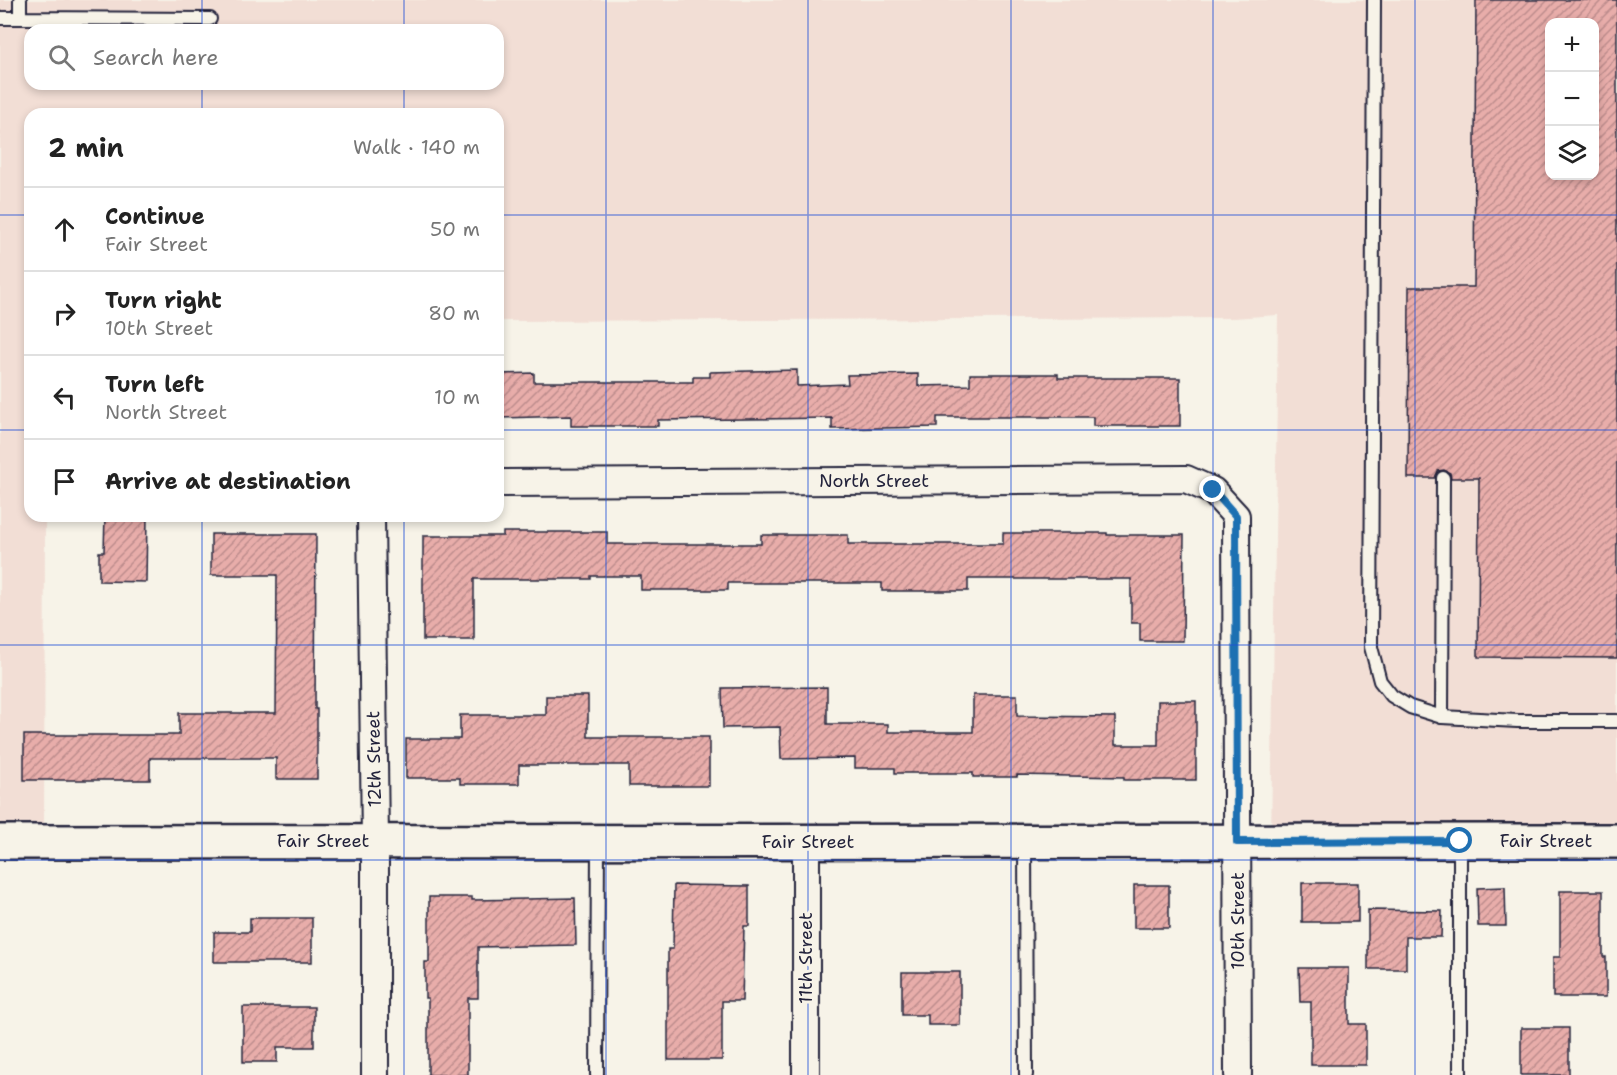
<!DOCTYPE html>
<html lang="en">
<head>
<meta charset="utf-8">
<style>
  body { margin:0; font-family:"Shantell Sans",sans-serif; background:#f6f6f6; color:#222 }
  .controls { position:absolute; right:18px; top:18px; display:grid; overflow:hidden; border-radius:12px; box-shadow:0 3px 9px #0003 }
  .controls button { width:54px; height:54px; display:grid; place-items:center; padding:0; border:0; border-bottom:2px solid #e0e0e0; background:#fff; color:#222; font:30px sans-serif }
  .stop { position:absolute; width:18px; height:18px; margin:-14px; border:4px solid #1f6fb2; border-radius:50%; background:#fff }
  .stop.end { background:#1f6fb2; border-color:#fff; box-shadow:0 2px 6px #0008 }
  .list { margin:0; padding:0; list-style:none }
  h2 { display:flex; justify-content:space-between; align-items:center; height:78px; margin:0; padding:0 24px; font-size:26px }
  h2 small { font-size:20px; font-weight:400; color:#767676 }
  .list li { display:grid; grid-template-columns:39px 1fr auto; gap:18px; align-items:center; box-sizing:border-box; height:84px; padding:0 24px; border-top:2px solid #e0e0e0 }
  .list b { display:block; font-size:22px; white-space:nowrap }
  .list p { margin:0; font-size:20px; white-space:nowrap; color:#767676 }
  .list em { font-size:20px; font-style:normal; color:#767676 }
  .icon { flex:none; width:33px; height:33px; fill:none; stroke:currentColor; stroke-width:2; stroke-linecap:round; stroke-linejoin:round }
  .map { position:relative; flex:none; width:1617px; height:1075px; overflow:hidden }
  .search { position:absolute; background:#fff; box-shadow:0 3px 9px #0003; left:24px; top:24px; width:480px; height:66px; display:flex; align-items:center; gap:15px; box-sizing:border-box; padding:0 21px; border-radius:18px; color:#767676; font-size:22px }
  .panel { position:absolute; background:#fff; box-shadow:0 3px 9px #0003; left:24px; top:108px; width:480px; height:414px; border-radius:18px }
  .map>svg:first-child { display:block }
  .built { fill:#f2ded5; fill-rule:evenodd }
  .building { fill:url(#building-hatch); stroke:#22223b; stroke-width:1.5; fill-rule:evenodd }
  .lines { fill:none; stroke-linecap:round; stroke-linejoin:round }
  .lane-casing { stroke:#22223b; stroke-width:16 }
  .street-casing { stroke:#22223b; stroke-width:30 }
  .secondary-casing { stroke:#22223b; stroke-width:38 }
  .lane { stroke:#f7f3e8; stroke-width:12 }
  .street { stroke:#f7f3e8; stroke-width:26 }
  .secondary { stroke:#f7f3e8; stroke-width:33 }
  .route { stroke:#1f6fb2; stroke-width:8 }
  .grid { fill:none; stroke:#1d4ed8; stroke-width:1.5; stroke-opacity:0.55 }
  .labels { text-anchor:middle; stroke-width:6; stroke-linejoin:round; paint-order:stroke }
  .street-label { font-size:18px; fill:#22223b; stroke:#f7f3e8 }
</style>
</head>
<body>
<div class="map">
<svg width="1617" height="1075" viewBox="0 0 1617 1075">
  <defs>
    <pattern id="building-hatch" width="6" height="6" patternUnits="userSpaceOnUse" patternTransform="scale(1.5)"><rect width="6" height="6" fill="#e8adaa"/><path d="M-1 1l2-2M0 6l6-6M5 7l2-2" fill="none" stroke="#bc8c8c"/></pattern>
  </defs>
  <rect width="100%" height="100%" fill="#f7f3e8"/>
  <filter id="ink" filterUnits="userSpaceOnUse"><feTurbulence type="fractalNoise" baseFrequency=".0167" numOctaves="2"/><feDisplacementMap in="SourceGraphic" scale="12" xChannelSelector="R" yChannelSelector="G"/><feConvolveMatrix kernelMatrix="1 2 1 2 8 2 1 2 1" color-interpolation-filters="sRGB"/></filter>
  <g filter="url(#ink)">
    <!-- built -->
    <path class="built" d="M0 0H1617V841L1271 842 1278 315 1233 318 498 321V114H30V516H45L44 842H0ZM1550 22H1594V176H1550ZM30 30H498V84H30Z"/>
    <!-- building -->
    <g class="building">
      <path d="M1476 0H1617V658L1478 657 1479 478H1451L1450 473 1444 470 1438 471 1435 478H1408L1409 287H1474ZM1550 22H1594V176H1550Z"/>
      <polygon points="797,370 797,386 848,384 847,375 918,374 918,386 970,385 970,374 1058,374 1058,378 1180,378 1180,426 1093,426 1093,417 937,417 937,427 832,429 832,418 658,420 658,426 571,426 571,416 498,418 498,374 534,373 534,382 693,382 693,377 710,377 710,372"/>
      <polygon points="105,516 147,516 146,582 99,581 99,552 104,552"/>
      <polygon points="503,532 607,532 607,544 761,544 761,535 848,535 848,544 1003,544 1003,533 1107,533 1107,535 1184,535 1183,641 1140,641 1140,623 1131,623 1131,579 968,579 968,591 882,591 882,583 728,583 728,590 641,590 641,576 591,576 591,579 474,579 474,640 423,640 423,536 503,536"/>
      <polygon points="211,534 316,534 315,709 317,709 317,779 276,779 276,758 150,758 150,780 24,780 24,735 179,735 179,713 276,713 277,575 211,575"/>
      <polygon points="827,687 827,724 888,724 888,732 973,732 973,695 1017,695 1017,716 1115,717 1115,745 1158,745 1158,701 1196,701 1196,780 1124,780 1124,777 1017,775 1017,777 973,777 973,773 895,773 895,768 855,768 855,758 781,759 780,727 723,728 722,688"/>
      <polygon points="546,696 588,696 588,737 709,737 709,786 629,786 629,765 519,765 519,784 460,784 460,778 406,778 406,739 460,739 460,715 546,715"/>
      <rect x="1302" y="883" width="56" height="39"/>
      <polygon points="674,885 749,886 749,926 744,926 742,1001 722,1001 722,1060 668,1060 668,949 673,949"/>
      <rect x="1134" y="885" width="35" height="43"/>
      <polygon points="1505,887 1506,926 1478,926 1477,888"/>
      <polygon points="1560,891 1603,891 1603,957 1606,957 1606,997 1553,997 1553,957 1560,957"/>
      <polygon points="429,897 472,897 472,900 575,898 576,945 478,947 478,998 468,998 468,1075 428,1075 428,998 425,998 425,962 429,962"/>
      <polygon points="1368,910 1442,911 1441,937 1406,937 1406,969 1368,969"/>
      <polygon points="250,918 312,918 312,962 214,962 214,932 250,932"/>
      <polygon points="1299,968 1349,968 1349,1024 1366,1024 1366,1065 1311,1065 1311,1002 1300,1002"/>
      <polygon points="902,972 960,972 960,1025 928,1025 928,1015 902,1015"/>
      <polygon points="243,1007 314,1007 314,1047 277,1047 277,1062 243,1062"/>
      <rect x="1521" y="1028" width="48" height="47"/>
    </g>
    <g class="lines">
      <defs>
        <g id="lane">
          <polyline points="20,0 20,18 210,19"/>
          <polyline points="1374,0 1371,647 1380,681 1392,696 1410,707 1442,717 1517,721 1617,721"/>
          <polyline points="0,18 20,18"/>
          <polyline points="1442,717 1443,478"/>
          <polyline points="1025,842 1026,1075"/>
          <polyline points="597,1075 598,842"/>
          <polyline points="1460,1075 1460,842"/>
        </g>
        <g id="street">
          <polyline points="498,483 1186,479 1213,491 1236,516 1238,1075"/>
          <polyline points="371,516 375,841 375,1075"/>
          <polyline points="806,1075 806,842"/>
        </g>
        <polyline id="secondary" points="0,842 1617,841"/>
      </defs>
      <!-- lane casing -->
      <use href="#lane" class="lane-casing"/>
      <!-- street casing -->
      <use href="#street" class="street-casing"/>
      <!-- secondary casing -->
      <use href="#secondary" class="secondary-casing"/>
      <!-- lane -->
      <use href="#lane" class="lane"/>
      <!-- street -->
      <use href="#street" class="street"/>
      <!-- secondary -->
      <use href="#secondary" class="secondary"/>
    </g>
  </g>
  <g class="lines" filter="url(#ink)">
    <!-- route -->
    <polyline class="route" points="1213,490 1236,516 1237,842 1460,841"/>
  </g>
  <!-- grid -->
  <path class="grid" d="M202 0V30M404 0V30M606 0V1075M808 0V1075M1011 0V1075M1213 0V1075M1415 0V1075M202 84V114M404 84V114M0 215H30M498 215H1617M0 430H30M498 430H1617M202 516V1075M404 516V1075M0 645H1617M0 860H1617"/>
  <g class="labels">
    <!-- street labels -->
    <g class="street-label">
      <text x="874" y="487">North Street</text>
      <text transform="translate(374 759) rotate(-91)" y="6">12th Street</text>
      <text x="323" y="847">Fair Street</text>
      <text x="1546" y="847">Fair Street</text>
      <text x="808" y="848">Fair Street</text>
      <text transform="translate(1238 921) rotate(-90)" y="6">10th Street</text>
      <text transform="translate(806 958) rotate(-90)" y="6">11th Street</text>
    </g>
  </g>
</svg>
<div class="controls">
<button>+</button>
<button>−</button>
<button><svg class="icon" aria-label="layers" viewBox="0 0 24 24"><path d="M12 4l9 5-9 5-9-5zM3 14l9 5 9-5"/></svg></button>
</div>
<div class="stop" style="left:1460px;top:841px"></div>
<div class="stop end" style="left:1213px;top:490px"></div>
<div class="search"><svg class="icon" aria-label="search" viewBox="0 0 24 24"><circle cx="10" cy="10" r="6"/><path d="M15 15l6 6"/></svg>Search here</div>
<section class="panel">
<h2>2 min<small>Walk · 140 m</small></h2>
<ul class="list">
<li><svg class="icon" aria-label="ahead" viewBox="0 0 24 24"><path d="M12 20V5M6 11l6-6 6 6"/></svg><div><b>Continue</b><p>Fair Street</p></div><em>50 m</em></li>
<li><svg class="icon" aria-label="right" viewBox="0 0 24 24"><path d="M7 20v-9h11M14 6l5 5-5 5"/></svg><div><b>Turn right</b><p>10th Street</p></div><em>80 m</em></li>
<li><svg class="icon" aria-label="left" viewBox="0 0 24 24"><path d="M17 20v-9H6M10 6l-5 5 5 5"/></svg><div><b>Turn left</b><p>North Street</p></div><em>10 m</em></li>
<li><svg class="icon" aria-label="arrive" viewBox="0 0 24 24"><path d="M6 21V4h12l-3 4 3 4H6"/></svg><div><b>Arrive at destination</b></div></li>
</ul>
</section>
</div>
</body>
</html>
